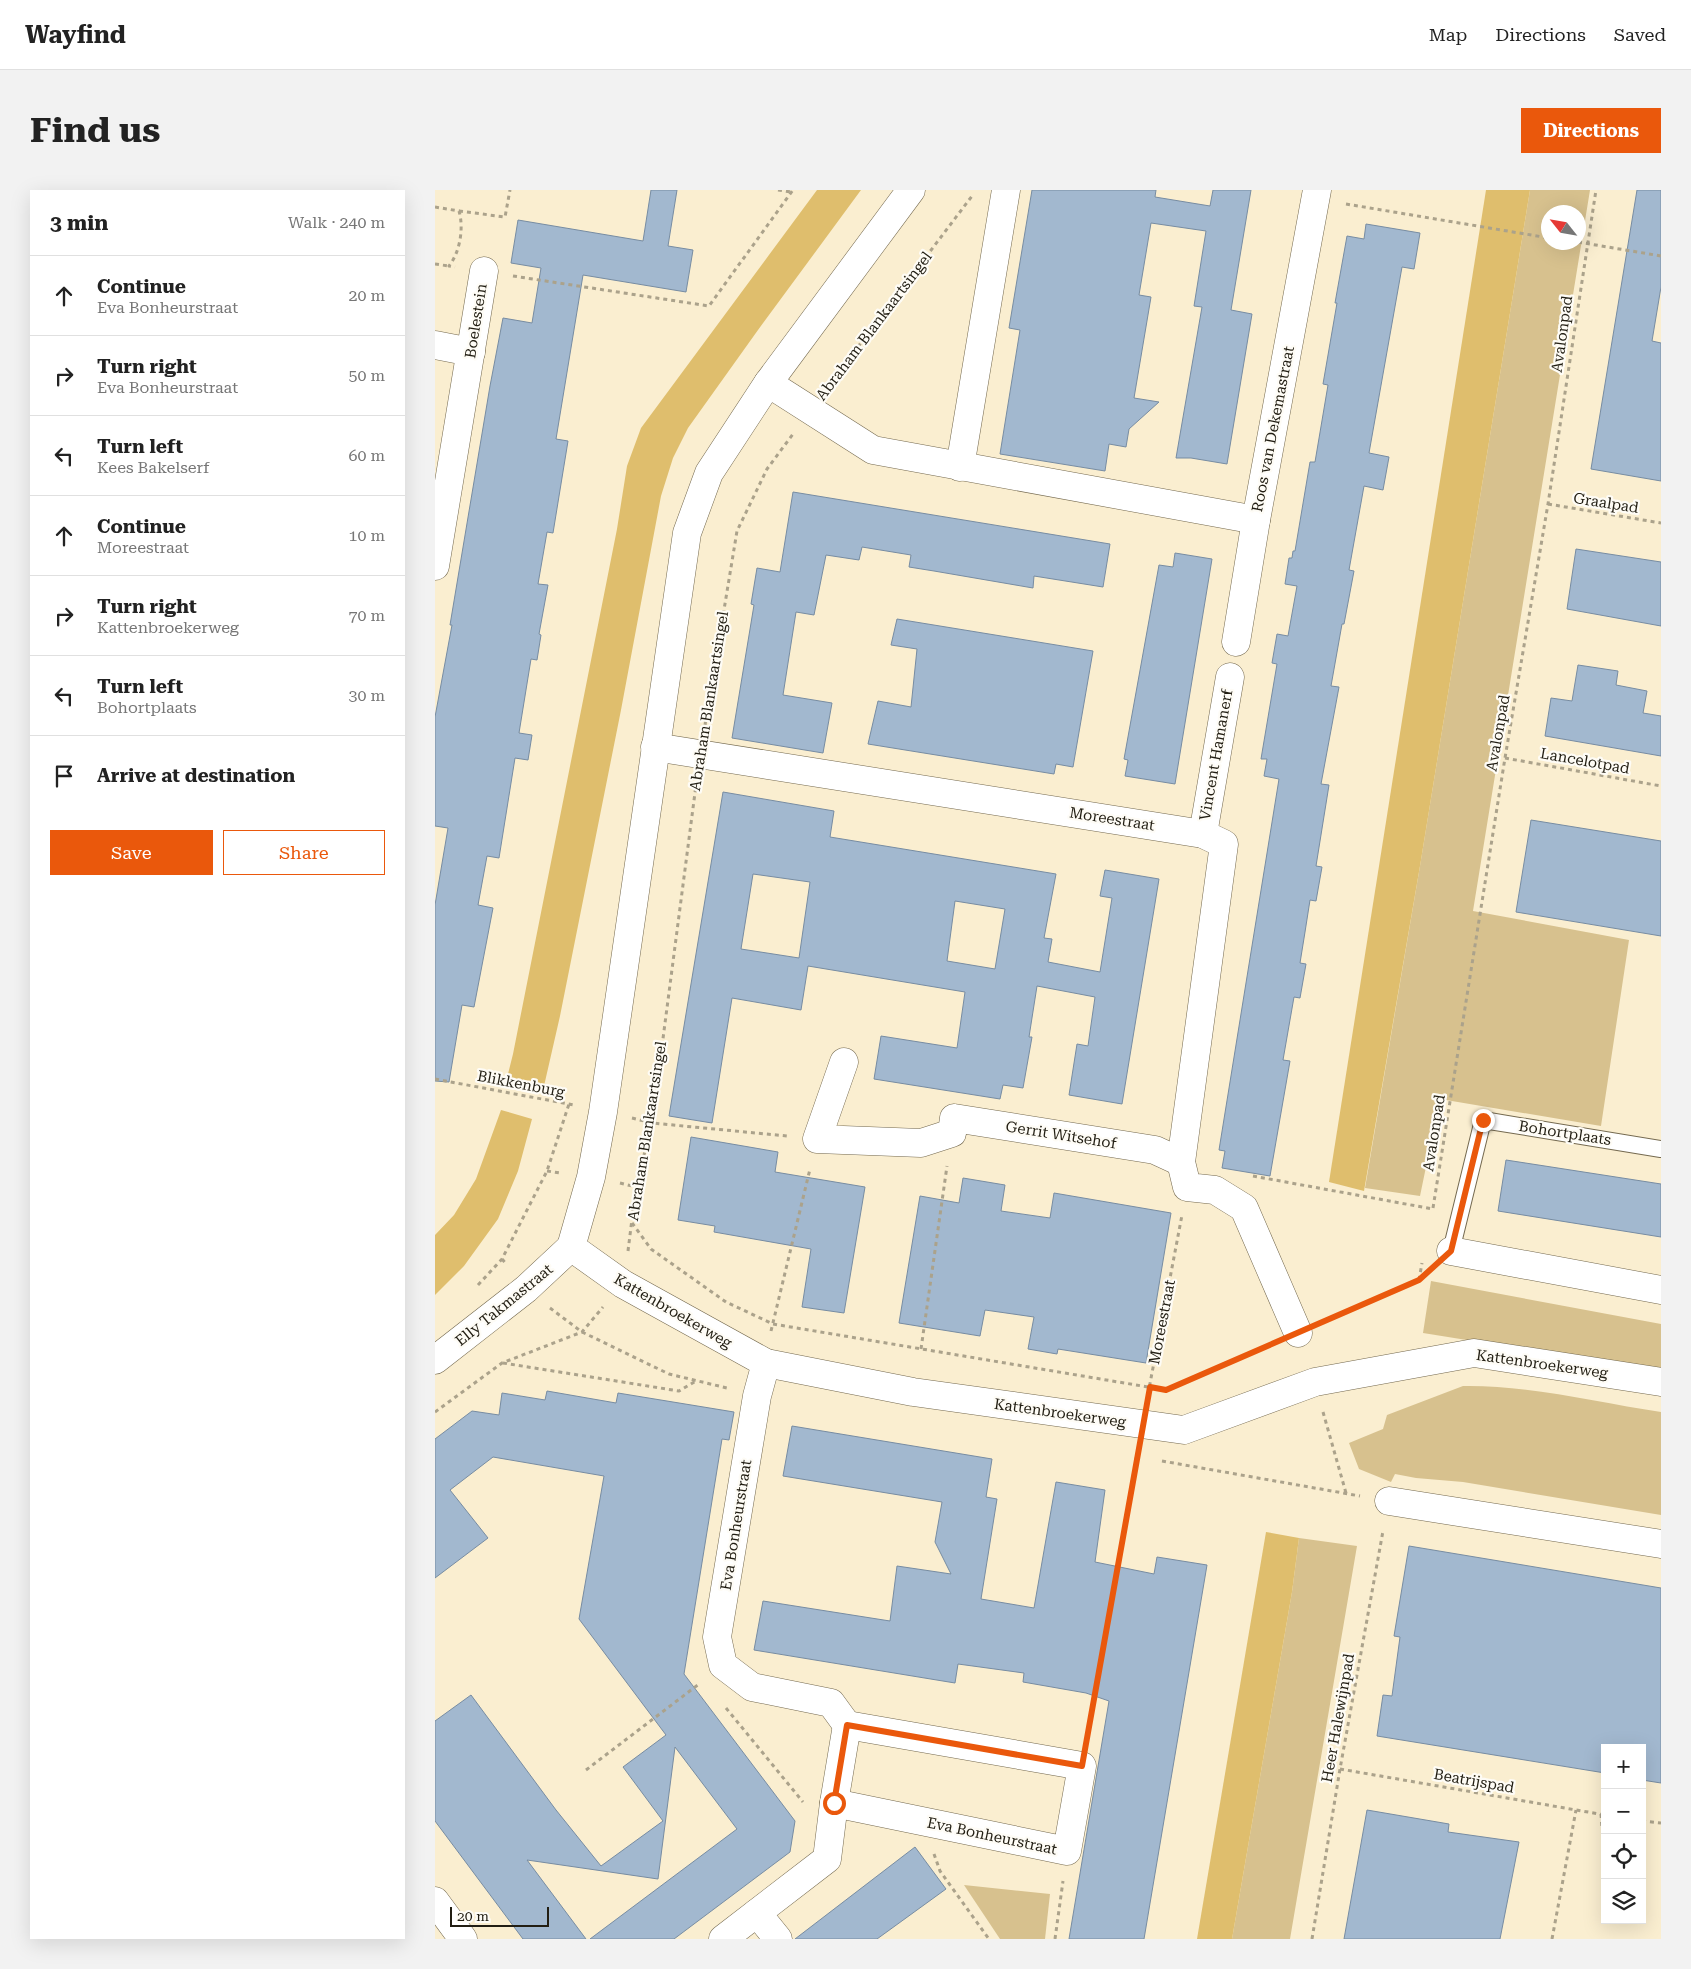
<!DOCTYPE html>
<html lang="en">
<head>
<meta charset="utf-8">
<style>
  body { margin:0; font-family:"Roboto Serif",serif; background:#f2f2f2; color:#222 }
  .controls { position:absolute; right:15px; bottom:15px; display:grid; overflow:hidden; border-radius:0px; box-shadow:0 5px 20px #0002 }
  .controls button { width:45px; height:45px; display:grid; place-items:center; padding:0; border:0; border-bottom:1px solid #e0e0e0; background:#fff; color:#222; font:25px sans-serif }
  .compass { position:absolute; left:1106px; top:15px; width:45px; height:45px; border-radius:50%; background:#fff; box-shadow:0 5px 20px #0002; rotate:301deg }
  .scale { position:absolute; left:15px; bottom:12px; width:99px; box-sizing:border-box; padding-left:5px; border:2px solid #221e13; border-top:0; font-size:14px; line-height:18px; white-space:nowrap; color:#221e13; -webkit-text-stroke:4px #fefcf6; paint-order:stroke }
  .stop { position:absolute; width:15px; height:15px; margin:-11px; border:4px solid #ea580c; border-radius:50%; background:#fff }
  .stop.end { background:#ea580c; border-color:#fff; box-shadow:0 1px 5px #0008 }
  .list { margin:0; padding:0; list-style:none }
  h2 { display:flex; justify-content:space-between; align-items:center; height:65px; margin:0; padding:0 20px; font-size:21px }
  h2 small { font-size:16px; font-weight:400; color:#767676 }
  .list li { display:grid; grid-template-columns:32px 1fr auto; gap:15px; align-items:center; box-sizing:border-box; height:80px; padding:0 20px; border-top:1px solid #e0e0e0 }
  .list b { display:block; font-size:19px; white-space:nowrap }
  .list p { margin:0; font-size:16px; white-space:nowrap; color:#767676 }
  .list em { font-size:16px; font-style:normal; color:#767676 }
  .actions { display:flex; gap:10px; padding:15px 20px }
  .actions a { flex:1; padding:11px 0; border:1px solid #ea580c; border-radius:0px; text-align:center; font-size:18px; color:#ea580c }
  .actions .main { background:#ea580c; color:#fff }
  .icon { flex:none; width:28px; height:28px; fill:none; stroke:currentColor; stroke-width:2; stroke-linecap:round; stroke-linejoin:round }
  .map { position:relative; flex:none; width:1226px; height:1749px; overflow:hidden; border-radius:0px }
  header { display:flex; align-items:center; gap:30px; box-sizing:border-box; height:70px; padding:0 25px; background:#fff; border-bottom:1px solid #e0e0e0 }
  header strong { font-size:24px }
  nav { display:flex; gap:28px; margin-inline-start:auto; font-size:18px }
  .intro { display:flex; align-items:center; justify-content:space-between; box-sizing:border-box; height:120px; padding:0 30px }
  h1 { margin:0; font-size:35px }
  .button { padding:12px 22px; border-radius:0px; background:#ea580c; color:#fff; font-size:18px; font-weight:700 }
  main { display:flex; gap:30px; padding:0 30px }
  aside { flex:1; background:#fff; border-radius:0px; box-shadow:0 5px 20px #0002 }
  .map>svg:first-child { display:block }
  .green { fill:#d7c18e; fill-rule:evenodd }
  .water { fill:#dfbe6d }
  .building { fill:#a2b8cf; stroke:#778ca2; fill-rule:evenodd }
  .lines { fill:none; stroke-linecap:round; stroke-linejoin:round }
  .service-casing { stroke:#74694f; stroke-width:18 }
  .minor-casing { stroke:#74694f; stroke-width:29 }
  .tertiary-casing { stroke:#74694f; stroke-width:29 }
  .path { stroke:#aba28b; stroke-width:3; stroke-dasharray:4 4; stroke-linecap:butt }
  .service { stroke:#fff; stroke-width:16 }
  .minor { stroke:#fff; stroke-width:28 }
  .tertiary { stroke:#fff; stroke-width:28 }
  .route { stroke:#ea580c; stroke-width:6 }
  .labels { text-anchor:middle; stroke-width:4.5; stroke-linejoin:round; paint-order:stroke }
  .street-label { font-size:15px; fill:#221e13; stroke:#fefcf6 }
</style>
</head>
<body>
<header>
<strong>Wayfind</strong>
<nav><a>Map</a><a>Directions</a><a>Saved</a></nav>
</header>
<div class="intro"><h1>Find us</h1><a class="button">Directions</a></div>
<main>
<aside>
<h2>3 min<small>Walk · 240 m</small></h2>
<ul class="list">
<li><svg class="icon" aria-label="ahead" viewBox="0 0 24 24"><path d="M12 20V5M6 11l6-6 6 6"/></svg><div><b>Continue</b><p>Eva Bonheurstraat</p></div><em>20 m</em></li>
<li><svg class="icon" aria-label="right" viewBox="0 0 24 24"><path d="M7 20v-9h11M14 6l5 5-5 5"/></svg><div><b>Turn right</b><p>Eva Bonheurstraat</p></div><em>50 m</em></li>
<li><svg class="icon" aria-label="left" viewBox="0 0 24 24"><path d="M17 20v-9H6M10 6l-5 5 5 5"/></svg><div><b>Turn left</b><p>Kees Bakelserf</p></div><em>60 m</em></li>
<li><svg class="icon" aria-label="ahead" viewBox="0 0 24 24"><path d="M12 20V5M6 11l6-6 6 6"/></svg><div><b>Continue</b><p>Moreestraat</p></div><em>10 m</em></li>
<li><svg class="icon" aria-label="right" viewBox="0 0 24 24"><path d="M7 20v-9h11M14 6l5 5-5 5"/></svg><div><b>Turn right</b><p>Kattenbroekerweg</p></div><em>70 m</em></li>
<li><svg class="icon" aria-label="left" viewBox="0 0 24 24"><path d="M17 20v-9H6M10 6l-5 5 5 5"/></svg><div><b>Turn left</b><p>Bohortplaats</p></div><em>30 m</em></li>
<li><svg class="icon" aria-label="arrive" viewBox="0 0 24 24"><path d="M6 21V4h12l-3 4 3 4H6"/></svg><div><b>Arrive at destination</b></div></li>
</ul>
<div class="actions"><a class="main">Save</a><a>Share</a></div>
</aside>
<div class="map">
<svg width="1226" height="1749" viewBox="0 0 1226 1749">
  <rect width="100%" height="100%" fill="#faeed0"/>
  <!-- green -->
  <g class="green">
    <path d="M1095 0H1155L1038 721 1194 750 1166 936 1005 909 985 1006 930 998 985 676ZM1114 22H1144V52H1114Z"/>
    <polygon points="996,1091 1226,1134 1226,1181 988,1143"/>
    <path d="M1028 1196C1095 1195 1161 1212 1226 1222V1325L1028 1292 981 1288 960 1284 956 1292 924 1279 914 1253 948 1239 952 1225Z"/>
    <polygon points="864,1348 922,1356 855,1749 797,1749 857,1402"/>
    <polygon points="529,1695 615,1704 610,1749 565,1749"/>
  </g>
  <!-- water -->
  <g class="water">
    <polygon points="382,0 426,0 323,140 253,238 238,268 226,306 186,520 125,826 109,896 90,894 72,888 78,864 182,339 192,276 206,238"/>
    <polygon points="1051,0 1095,0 985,676 929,1001 894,992"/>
    <polygon points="66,920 97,929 83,981 63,1029 29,1076 0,1105 0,1045 19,1025 41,989"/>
    <polygon points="831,1342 864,1348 857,1402 797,1749 762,1749"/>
  </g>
  <!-- building -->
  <g class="building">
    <polygon points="216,0 242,0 233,56 258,60 251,102 148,85 121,249 133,251 118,343 112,342 103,394 113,395 104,444 106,445 102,470 96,469 84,543 97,545 93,570 80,568 64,668 52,666 43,715 58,718 39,817 27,815 14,892 0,891 0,715 13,638 0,636 0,527 17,435 15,435 55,196 68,128 97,133 106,78 76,73 83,30 208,51"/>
    <polygon points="597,0 721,0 720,7 775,16 778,0 816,0 796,120 817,124 792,274 756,268 741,268 767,117 759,116 771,41 716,33 704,105 716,107 699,208 724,212 694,239 691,257 674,254 670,281 565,264 585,140 574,138"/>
    <polygon points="1202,0 1226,0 1226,97 1217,151 1226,153 1226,291 1156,279"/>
    <polygon points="931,34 985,43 979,79 967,77 934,263 954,267 948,300 929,296 914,380 919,381 909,434 907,434 896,496 904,497 886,594 894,595 881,676 887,677 881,711 875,710 870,742 865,773 871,774 865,808 859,807 848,870 855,871 835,986 787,978 790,961 784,960 844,589 829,586 832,569 826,569 842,474 837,473 842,444 853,446 862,396 850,394 854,368 857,368 858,361 860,361 875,272 880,272 893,195 888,194 902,113 900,113 912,46 929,49"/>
    <polygon points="358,302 675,354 668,397 599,386 598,398 499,381 474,377 476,365 427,357 424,370 391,365 379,425 361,422 348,505 397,513 388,563 297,548 319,415 316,414 322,378 345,382"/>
    <polygon points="1141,359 1226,372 1226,436 1132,419"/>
    <polygon points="740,363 777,369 740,594 690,586 693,570 689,569 724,375 738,377"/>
    <polygon points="462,429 658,461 638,577 621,574 619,584 433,554 443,511 476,517 482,459 456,455"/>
    <polygon points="1143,475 1183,481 1181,495 1212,501 1208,523 1226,526 1226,566 1110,546 1116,508 1137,511"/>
    <path d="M288 602 399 621 395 647 621 684 609 748 617 749 613 772 665 782 677 708 665 706 670 680 724 689 687 914 634 905 642 854 653 856 660 807 602 796 594 847H597L588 898 568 895 565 909 439 889 446 846 522 858 530 802 373 776 366 820 297 808 277 933 234 926ZM318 684 375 692 364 768 306 759ZM520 711 570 719 560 779 512 771Z"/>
    <polygon points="1096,630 1226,651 1226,746 1081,722"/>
    <polygon points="256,947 343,962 340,982 430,997 409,1123 367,1117 376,1059 279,1042 280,1036 243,1030"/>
    <polygon points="1071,970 1226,994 1226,1047 1063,1021"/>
    <polygon points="528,988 570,995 566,1021 615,1028 619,1003 736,1023 711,1173 623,1159 622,1164 593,1159 599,1127 550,1120 545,1146 464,1133 485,1006 524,1013"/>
    <polygon points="112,1201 181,1213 183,1203 299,1222 294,1250 287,1249 249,1484 360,1631 355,1662 239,1749 155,1749 302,1639 240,1557 223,1689 92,1670 151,1749 88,1749 0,1631 0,1531 36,1505 121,1620 166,1676 228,1631 188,1577 231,1545 144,1429 169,1286 58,1267 15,1300 53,1348 0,1388 0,1249 37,1221 64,1225 67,1203 110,1210"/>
    <polygon points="357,1236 557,1269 551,1307 562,1309 546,1409 599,1418 621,1292 670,1300 660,1372 719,1384 722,1367 772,1375 709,1749 634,1749 674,1511 651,1503 588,1492 589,1483 523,1474 520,1493 319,1460 328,1411 455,1431 462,1376 516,1384 500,1352 507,1312 348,1286"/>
    <polygon points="974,1356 1226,1398 1226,1593 1207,1590 1207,1558 1170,1558 1170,1583 942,1546 948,1505 957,1506 965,1447 959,1446"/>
    <polygon points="932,1620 1014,1634 1013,1642 1084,1652 1065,1749 909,1749"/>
    <polygon points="480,1657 511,1699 442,1749 360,1749"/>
  </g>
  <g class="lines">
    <defs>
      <polyline id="service" points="1016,1061 1048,930 1226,959"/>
      <g id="minor">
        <polyline points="0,155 36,162"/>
        <polyline points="333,193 438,260 821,330 882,0"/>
        <polyline points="525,277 571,0"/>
        <polyline points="0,376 49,81"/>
        <polyline points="801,452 821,330"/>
        <polyline points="220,557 768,644 789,654 746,972 752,997 780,1000 809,1018 863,1143"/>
        <polyline points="768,644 795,487"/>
        <polyline points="409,872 382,949 486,953 517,943 519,928 720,960 746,972"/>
        <polyline points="1016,1061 1226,1100"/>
        <polyline points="0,1170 91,1099 136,1057"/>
        <polyline points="331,1173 322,1206 282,1447 288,1475 317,1497 396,1513 412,1535"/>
        <polyline points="954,1311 1226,1354"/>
        <polygon points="412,1535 647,1576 632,1661 399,1613"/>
        <polyline points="0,1711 28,1749"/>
        <polyline points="322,1723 343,1749"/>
        <polyline points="288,1749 392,1669 399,1613"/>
      </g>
      <polyline id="tertiary" points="476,0 333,193 274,283 252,343 168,922 156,987 136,1057 188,1094 331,1173 478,1202 749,1240 880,1192 1039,1163 1226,1192"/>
    </defs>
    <!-- service casing -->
    <use href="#service" class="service-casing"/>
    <!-- minor casing -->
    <use href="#minor" class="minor-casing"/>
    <!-- tertiary casing -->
    <use href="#tertiary" class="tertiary-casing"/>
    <!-- path -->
    <g class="path">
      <polyline points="343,0 356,2"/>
      <polyline points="911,14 1114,48"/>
      <path d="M0 17 24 21C29 38 25 62 14 76L20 77"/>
      <polyline points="24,21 70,27 75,0"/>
      <polyline points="1143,52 1226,66"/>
      <polyline points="0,74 14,76"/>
      <polyline points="78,86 274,116 358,0"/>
      <polyline points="394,195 537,6"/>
      <polyline points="1113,314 1226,333"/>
      <polyline points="270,535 302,341 332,279 358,244"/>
      <polyline points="1070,568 1226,596"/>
      <polyline points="0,889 139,915"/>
      <polyline points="197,928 217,933 352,946"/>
      <polyline points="112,981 125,983"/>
      <polyline points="818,986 998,1019"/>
      <polyline points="185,993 201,997"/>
      <polyline points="998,1018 1070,568 1113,314 1161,0"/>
      <polyline points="197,1033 216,1059 291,1112 338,1134 731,1200 836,1154"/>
      <polyline points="193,1061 201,997 217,933 261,595"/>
      <polyline points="67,1069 72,1075"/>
      <polyline points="984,1090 987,1073"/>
      <polyline points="43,1095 67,1069 92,1020 112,981 134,914"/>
      <polyline points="115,1118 147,1142 234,1184 292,1198"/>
      <polyline points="890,1131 984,1090 994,1081"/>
      <polyline points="336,1141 375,979"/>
      <polyline points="486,1159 512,976"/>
      <polyline points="68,1173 244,1201 261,1191"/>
      <polyline points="713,1204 747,1025"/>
      <polyline points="0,1222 67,1173 147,1142 168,1117"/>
      <polyline points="888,1222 911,1303"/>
      <polyline points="727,1271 925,1306"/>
      <polyline points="291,1518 368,1612"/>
      <polyline points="652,1546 702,1264"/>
      <polyline points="905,1579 1170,1625"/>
      <polyline points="151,1580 264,1494"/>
      <polyline points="1166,1624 1167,1638"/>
      <polyline points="1207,1631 1226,1633"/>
      <polyline points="499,1664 505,1681 554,1749"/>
      <polyline points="620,1749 628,1691"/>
      <polyline points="877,1749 905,1579 948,1341"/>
      <polyline points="1117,1749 1141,1620"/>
    </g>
    <!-- service -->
    <use href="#service" class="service"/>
    <!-- minor -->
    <use href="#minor" class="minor"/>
    <!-- tertiary -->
    <use href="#tertiary" class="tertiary"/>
  </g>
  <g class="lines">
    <!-- route -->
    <polyline class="route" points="399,1613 412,1535 647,1576 715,1197 731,1200 984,1090 1016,1061 1048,930"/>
  </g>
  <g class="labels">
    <!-- street labels -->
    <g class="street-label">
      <text transform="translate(41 131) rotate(-81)" y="5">Boelestein</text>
      <text transform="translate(439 136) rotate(-53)" y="5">Abraham Blankaartsingel</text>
      <text transform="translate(1127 144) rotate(-82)" y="5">Avalonpad</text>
      <text transform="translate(838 239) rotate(-79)" y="5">Roos van Dekemastraat</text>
      <text transform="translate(1171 313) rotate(9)" y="5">Graalpad</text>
      <text transform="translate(274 511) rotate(-81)" y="5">Abraham Blankaartsingel</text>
      <text transform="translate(1063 543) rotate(-80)" y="5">Avalonpad</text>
      <text transform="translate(781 565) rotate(-80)" y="5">Vincent Hamanerf</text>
      <text transform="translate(1150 571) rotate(10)" y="5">Lancelotpad</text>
      <text transform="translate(677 629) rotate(9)" y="5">Moreestraat</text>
      <text transform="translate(86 894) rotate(11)" y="5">Blikkenburg</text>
      <text transform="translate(212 941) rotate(-81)" y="5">Abraham Blankaartsingel</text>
      <text transform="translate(999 943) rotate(-81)" y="5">Avalonpad</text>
      <text transform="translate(1130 943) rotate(9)" y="5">Bohortplaats</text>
      <text transform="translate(626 945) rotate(9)" y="5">Gerrit Witsehof</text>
      <text transform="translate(69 1115) rotate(-39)" y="5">Elly Takmastraat</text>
      <text transform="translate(238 1121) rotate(30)" y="5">Kattenbroekerweg</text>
      <text transform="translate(727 1132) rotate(-79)" y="5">Moreestraat</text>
      <text transform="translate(1107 1174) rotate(8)" y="5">Kattenbroekerweg</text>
      <text transform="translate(625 1223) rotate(8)" y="5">Kattenbroekerweg</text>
      <text transform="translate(301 1335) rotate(-81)" y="5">Eva Bonheurstraat</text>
      <text transform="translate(903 1528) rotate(-80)" y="5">Heer Halewijnpad</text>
      <text transform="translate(1039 1591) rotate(10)" y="5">Beatrijspad</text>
      <text transform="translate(557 1646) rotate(12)" y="5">Eva Bonheurstraat</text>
    </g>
  </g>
</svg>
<div class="controls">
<button>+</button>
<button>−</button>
<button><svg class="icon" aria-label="locate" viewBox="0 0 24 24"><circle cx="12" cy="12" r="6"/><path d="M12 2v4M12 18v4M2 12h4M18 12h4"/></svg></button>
<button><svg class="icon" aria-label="layers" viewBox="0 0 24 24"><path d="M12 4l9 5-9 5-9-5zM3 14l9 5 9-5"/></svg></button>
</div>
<svg class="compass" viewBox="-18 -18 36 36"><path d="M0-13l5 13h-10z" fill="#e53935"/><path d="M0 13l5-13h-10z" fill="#767676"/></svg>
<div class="scale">20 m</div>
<div class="stop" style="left:399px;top:1613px"></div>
<div class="stop end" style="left:1048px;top:930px"></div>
</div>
</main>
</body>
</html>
